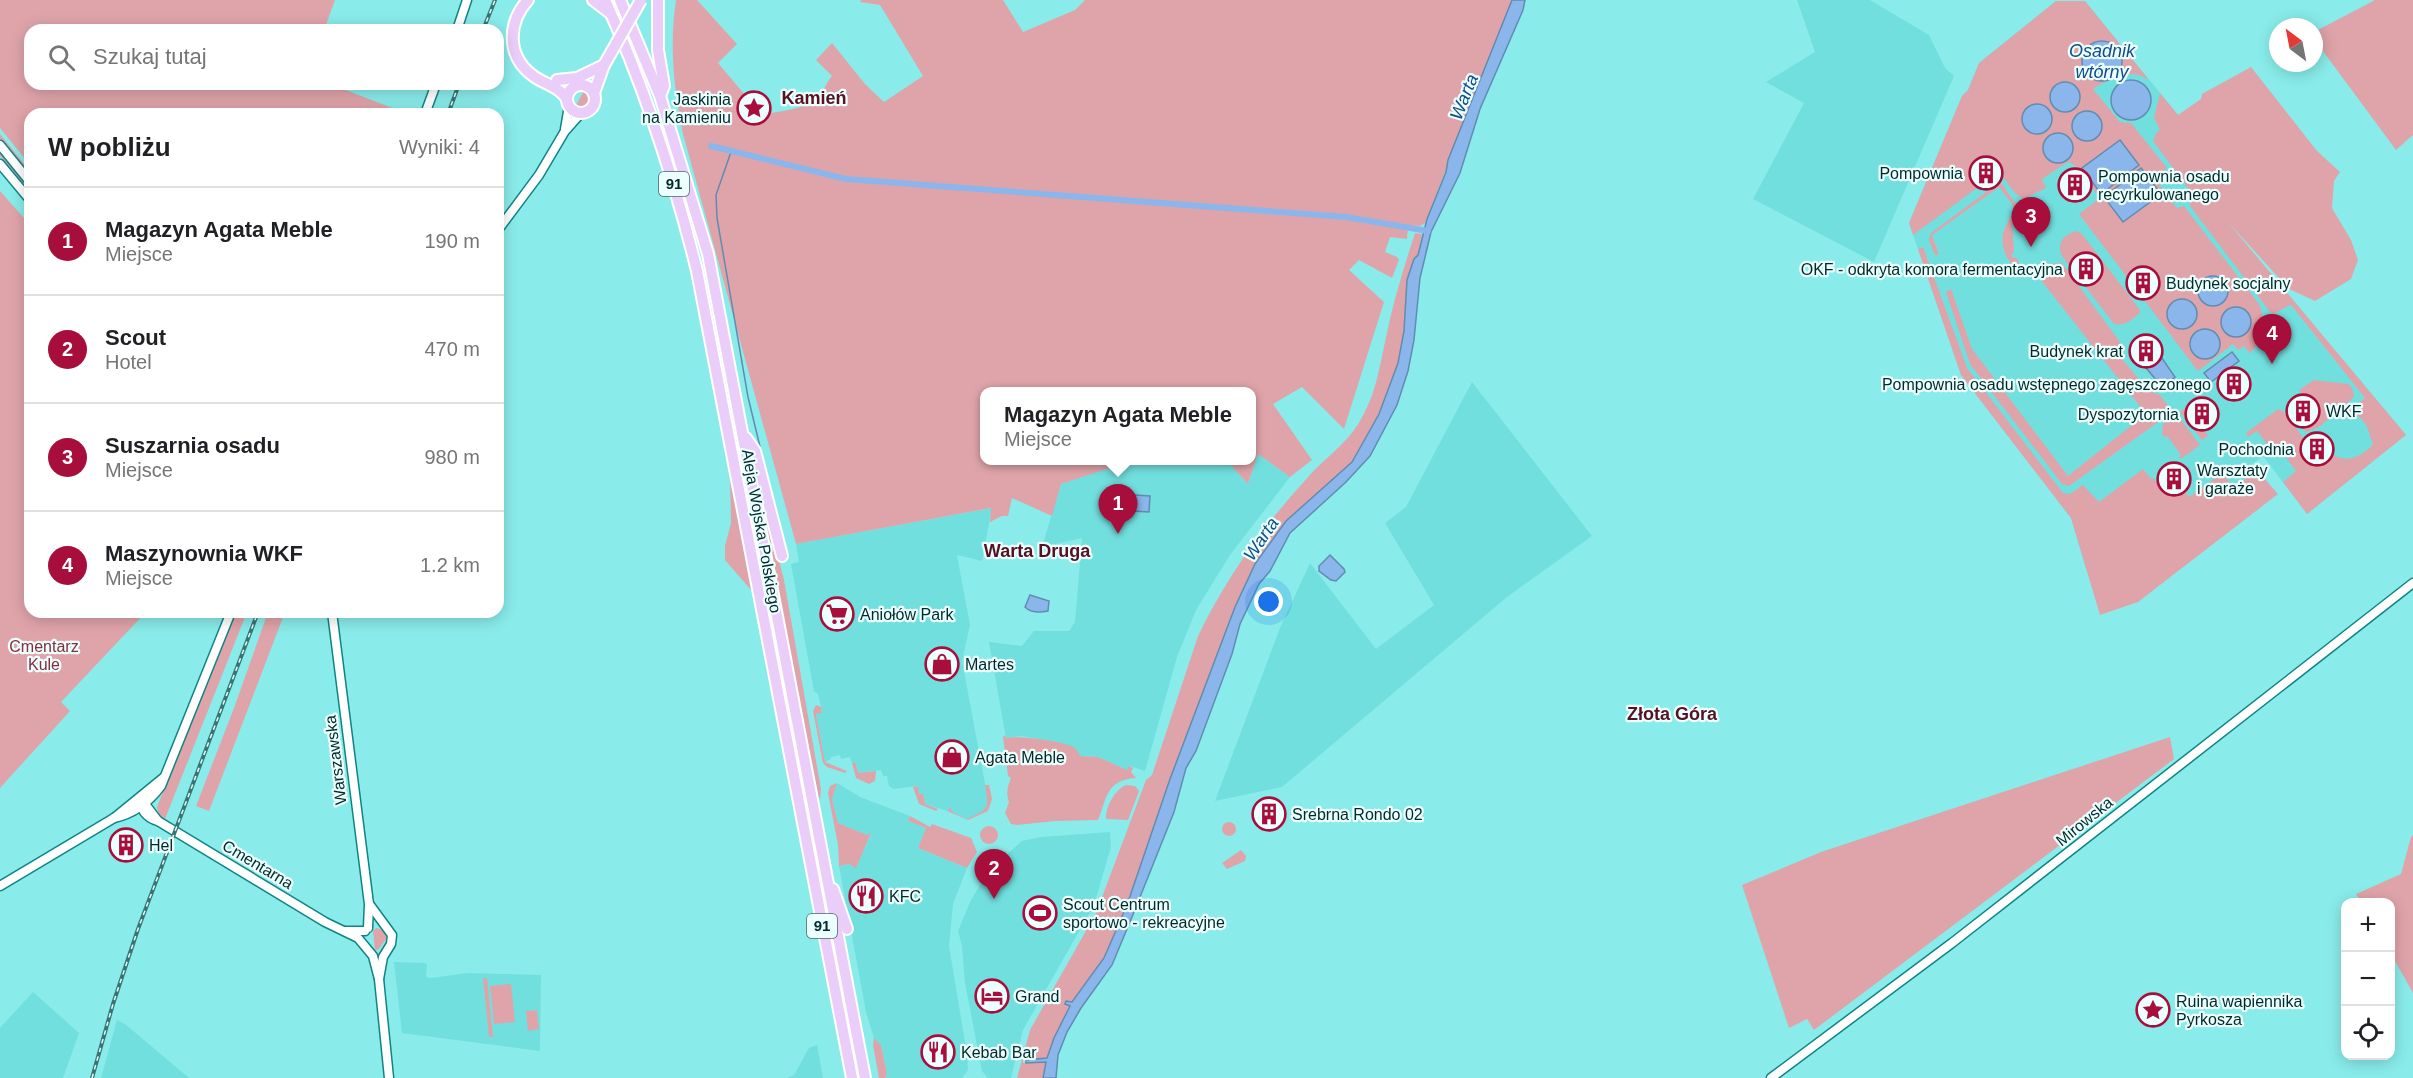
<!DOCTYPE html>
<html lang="pl">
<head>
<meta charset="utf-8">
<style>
  body { margin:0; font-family:Arial,sans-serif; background:#f6f6f6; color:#202124 }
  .controls { position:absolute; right:18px; bottom:18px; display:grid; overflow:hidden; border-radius:12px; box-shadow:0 3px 15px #0003 }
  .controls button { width:54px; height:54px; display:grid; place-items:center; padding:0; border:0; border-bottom:2px solid #e0e0e0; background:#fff; color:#202124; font:30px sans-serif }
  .compass { position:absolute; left:2269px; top:18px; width:54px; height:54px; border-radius:50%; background:#fff; box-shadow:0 3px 15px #0003; rotate:328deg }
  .you { position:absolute; left:1269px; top:602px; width:21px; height:21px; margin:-15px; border:4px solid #fff; border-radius:50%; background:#1a73e8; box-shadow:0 0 0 9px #1a73e833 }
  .badge { display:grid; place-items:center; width:39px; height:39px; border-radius:50%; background:#a70e3b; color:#fff; font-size:20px; font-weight:700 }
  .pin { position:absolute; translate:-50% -50px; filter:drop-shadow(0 2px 3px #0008) }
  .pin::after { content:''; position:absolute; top:32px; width:21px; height:18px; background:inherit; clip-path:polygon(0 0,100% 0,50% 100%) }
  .popup { position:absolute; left:980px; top:387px; width:276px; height:78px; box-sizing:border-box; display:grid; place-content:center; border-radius:12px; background:#fff; filter:drop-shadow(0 2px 4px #0005); font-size:20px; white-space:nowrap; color:#757577 }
  .popup b { font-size:22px; color:#202124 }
  .popup::after { content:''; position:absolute; left:50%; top:100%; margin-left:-12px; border:12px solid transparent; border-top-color:#fff }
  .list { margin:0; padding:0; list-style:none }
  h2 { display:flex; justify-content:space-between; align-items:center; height:78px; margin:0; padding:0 24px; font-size:26px }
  h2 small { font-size:20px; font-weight:400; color:#757577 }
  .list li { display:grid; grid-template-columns:39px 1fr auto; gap:18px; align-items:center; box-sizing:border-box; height:108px; padding:0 24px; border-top:2px solid #e0e0e0 }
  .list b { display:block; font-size:22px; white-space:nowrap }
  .list p { margin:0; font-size:20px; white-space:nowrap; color:#757577 }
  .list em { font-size:20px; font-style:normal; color:#757577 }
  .icon { flex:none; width:33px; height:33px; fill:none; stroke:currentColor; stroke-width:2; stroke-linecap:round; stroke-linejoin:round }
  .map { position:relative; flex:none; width:2413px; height:1078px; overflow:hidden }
  .search { position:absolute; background:#fff; box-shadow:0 3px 15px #0003; left:24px; top:24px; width:480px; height:66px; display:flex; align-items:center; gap:15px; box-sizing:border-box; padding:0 21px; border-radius:18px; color:#757577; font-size:22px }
  .panel { position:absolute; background:#fff; box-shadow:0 3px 15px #0003; left:24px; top:108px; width:480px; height:510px; border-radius:18px }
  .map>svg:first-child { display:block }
  .built { fill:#71dfde }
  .green { fill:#dfa4a9 }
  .water { fill:#8bb6eb; stroke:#618cb1; stroke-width:1.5 }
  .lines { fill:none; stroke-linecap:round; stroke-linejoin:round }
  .stream { stroke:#618cb1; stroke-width:1.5 }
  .canal { stroke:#8bb6eb; stroke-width:6 }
  .tertiary-casing { stroke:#0e8584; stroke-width:11 }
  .primary-casing { stroke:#fff; stroke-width:14 }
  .tertiary { stroke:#fff; stroke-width:8 }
  .primary { stroke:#eacdf8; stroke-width:10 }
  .rail-casing { stroke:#357675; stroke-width:4 }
  .rail { stroke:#ecfefd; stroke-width:1.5; stroke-dasharray:4.5; stroke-linecap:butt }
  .primary-bridge-casing { stroke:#fff; stroke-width:14; stroke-linecap:butt }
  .primary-bridge { stroke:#eacdf8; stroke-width:10 }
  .labels { text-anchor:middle; stroke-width:4.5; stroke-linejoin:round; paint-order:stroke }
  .shield { fill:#ecfefd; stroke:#476a69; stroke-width:1.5 }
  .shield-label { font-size:15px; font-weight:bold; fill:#002a2a }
  .poi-label { font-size:16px; fill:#002a2a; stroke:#ecfefd; text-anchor:start }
  .street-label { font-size:16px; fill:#002a2a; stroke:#ecfefd }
  .park-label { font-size:16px; fill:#842d3c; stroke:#ecfefd }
  .water-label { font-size:18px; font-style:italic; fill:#114d8b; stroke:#ecfefd }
  .neighbourhood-label { font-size:18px; font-weight:bold; fill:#571120; stroke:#ecfefd }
</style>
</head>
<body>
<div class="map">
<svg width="2413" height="1078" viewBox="0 0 2413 1078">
  <rect width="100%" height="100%" fill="#89ecea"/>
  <!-- built -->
  <g class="built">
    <polygon points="1797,0 1870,0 1929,35 1945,68 1954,76 1874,262 1753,199 1804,103 1766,82 1815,52"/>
    <polygon points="2056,1 2085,1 2178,115 2195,183 2406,435 2307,514 2263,456 2252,464 2257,470 2234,487 2223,475 2086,569 2071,518 1961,375 1909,223 1962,96 1968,90 1979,63"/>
    <polygon points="1472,382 1592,536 1507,597 1282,787 1215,801 1280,628 1310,563 1376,649 1434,605 1385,523 1406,507"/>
    <polygon points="1258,454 1290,477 1230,555 1196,610 1177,657 1145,771 1130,766 1127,770 1098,757 1080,756 1053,742 1022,736 1006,738 989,642 1022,646 1034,631 1069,631 1075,622 1082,538 1042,547 1061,484 1131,460 1227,461 1248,484"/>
    <polygon points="992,508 982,561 957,555 970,625 962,661 989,805 986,810 967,819 952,812 951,807 947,811 925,804 923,794 919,794 917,786 894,789 889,786 887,776 883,776 881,770 858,773 856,763 852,763 850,757 841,759 840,755 831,757 831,759 825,762 816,714 822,712 818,694 814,691 791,564 799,562 796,544"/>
    <polygon points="837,783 860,797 910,816 908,821 926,828 918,848 967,868 953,904 949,946 967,1054 968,1070 962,1078 885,1078 887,1074 881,1045 874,1038 866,1012 839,866 849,864 856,867 871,834 867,835 838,823 832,799"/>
    <polygon points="1110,832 1111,847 1094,905 1023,1030 1011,1078 988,1078 982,1071 965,983 962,946 958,931 971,900 990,869 1022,841 1041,837"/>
    <polygon points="394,962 424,963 427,964 426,977 431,978 468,973 541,975 540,1051 402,1033"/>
    <polygon points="33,992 79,1033 63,1078 0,1078 0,1028"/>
    <polygon points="117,1020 125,1024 189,1078 101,1078"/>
    <polygon points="817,1045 823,1078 787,1078 794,1075 809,1048"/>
  </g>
  <!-- green -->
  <g class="green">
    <polygon points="0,0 335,0 324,30 30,30 30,84 330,84 408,114 30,114 30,165 0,128"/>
    <path d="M676 0H697L737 44 718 63 762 115C781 110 804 111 819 96 824 91 827 81 832 76L816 60 832 43 865 84 884 102 923 76 880 5 860 2 861 0H1003L1023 32 1075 10 1085 0H1512L1425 223 1420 226 1408 225 1407 239 1390 237 1385 252 1397 257 1399 260 1392 278 1359 260 1349 270 1384 302 1344 429 1302 387 1273 404 1312 460 1290 477 1258 454 1248 484 1227 461 1252 460V392H984V460L1131 461 1061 484 1052 516 1012 498 1008 516H1002L990 522 991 508 796 544 683 134C674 89 669 46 676 0Z"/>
    <polygon points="2375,0 2413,0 2413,135 2396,150 2314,39 2314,32"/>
    <path d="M2056 1H2085L2149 80C2128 67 2112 78 2093 89L2120 122 2131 123 2167 168 2155 179 2177 208 2184 206 2259 304C2267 325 2266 337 2250 353L2244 346 2238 350 2233 344 2198 371 2079 214 2100 198 2076 166 2068 162 2042 179 2046 188 2023 199 2015 193 1999 172 1913 235 1909 223 1962 96 1968 90 1979 63Z"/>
    <path d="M2251 67 2317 151 2340 172 2334 181 2332 208 2351 240 2358 260 2351 279 2315 301 2289 289 2227 221 2406 435 2307 514 2283 482 2296 471 2276 444 2270 448 2257 431 2248 437 2246 433 2278 409 2284 412 2304 439 2319 437C2323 442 2328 451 2334 455 2348 464 2364 455 2373 444 2366 425 2368 420 2348 411L2365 398 2292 306 2290 305 2273 314 2270 312 2190 206 2191 192 2153 141 2156 133 2160 130 2154 118 2160 93 2178 115 2201 99 2202 94Z"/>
    <polygon points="585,89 591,96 591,104 584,109 575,107"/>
    <polygon points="0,134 30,171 30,177 0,140"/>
    <polygon points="0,150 30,187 30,193 0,156"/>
    <path d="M1997 184H2002L2019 209V212L2012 218 2014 253 2011 254 2013 258 2016 257 2020 266 2028 271C2040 270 2050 262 2062 263L2120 342 2117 353 2149 391 2160 395 2169 407 2168 415 2069 486 2062 484 1970 364 1946 292 1951 289 1972 349 2068 476 2146 414 2037 275C2015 279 1997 250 2004 230 2007 222 2012 216 2015 208L1999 187 1932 235 1939 255H1935L1929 240 1931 233Z"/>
    <polygon points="0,191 30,225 30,612 146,612 61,702 70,711 0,788"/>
    <path d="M2077 231 2082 234 2140 310 2139 314C2131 320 2125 326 2114 324L2062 256C2056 243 2064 234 2077 231Z"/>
    <path d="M1415 233 1422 234 1418 255 1414 259 1407 280 1404 331 1398 363 1379 414 1352 462 1286 521 1255 564 1235 607 1170 779 1127 905 1104 958 1072 1003 1067 1001 1070 1006 1054 1038 1047 1058 1023 1059V1063L1046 1061 1043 1078H1017L1030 1030 1096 913 1146 780 1152 775 1198 636C1227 576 1264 525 1309 476 1327 456 1348 443 1361 419 1377 392 1380 363 1387 333 1394 299 1405 264 1415 233Z"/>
    <polygon points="1923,247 1967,368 2063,493 2070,494 2083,485 2099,502 2143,469 2151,479 2153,478 2166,491 2187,476 2190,482 2182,487 2189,497 2222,473 2234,487 2257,470 2278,494 2138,602 2100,615 2071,518 1961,375 1918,249"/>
    <polygon points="2314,380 2348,384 2352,387 2354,397 2319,427 2306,432 2294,419 2296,415 2306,418 2311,413 2311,407 2299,390"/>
    <polygon points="2201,395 2207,399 2217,411 2205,420 2206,423 2201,426 2208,436 2202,440 2180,412"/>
    <polygon points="2175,415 2178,416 2200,445 2181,459 2179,457 2181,455 2167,436 2164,437 2162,434 2163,424"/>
    <polygon points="751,450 784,580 821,789 820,798 819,799"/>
    <polygon points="730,475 751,590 725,560 725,546 731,523"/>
    <polygon points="235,612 247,612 165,819 159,815 157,807"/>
    <polygon points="268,612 285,612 209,811 196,806 234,708"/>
    <polygon points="775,636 782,665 859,1078 856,1078 772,637"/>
    <polygon points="816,705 821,707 822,713 816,714 825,762 847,771 845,773 827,767 823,763 813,711"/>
    <path d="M1005 735 1006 738C1018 735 1065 741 1075 748 1077 750 1079 754 1080 756L1098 757 1127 770 1129 766 1133 768 1131 772 1136 778C1106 780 1107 798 1098 820L1055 821 1017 825 1011 824 1005 813 1009 802C1006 794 1007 787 1011 778L1008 776 1003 737Z"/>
    <polygon points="2170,737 2174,759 1814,1030 1807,1019 1789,1028 1742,885 1821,852"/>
    <polygon points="852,763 856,763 858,773 876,771 875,781 869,784 856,778"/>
    <polygon points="837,783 832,799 838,823 867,835 871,833 856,868 849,864 839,866 838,845 828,793 830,786"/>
    <path d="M985 785H989L992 799 988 811 968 820 947 811 951 807 952 812 967 819C990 808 989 809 985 785Z"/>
    <path d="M1126 785 1135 786 1139 791 1128 820 1106 819C1105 808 1115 789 1126 785Z"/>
    <polygon points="918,786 919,794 923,794 925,804 938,809 936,811 919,804 913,787"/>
    <polygon points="910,816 930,827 932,824 971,838 977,852 967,868 918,848 926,828 908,821"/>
    <circle cx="1229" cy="829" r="7"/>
    <circle cx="989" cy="835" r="9"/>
    <polygon points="2413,835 2413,993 2391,954 2390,902 2361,902 2356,894 2401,874 2411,837"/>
    <polygon points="1241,850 1246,856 1245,861 1227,869 1222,863"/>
    <polygon points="377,928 384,931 387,938 378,950 375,950 373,930"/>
    <polygon points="483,978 487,978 493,1037 489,1037"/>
    <polygon points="511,984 515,1022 494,1024 490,986"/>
    <polygon points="537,1010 539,1029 528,1031 526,1011"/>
    <polygon points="874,1038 881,1045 887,1074 885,1078 879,1078 873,1045"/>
  </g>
  <!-- water -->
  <g class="water">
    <polygon points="1512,0 1525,0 1523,10 1480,109 1460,173 1431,232 1420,278 1414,340 1408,371 1397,405 1370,456 1346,482 1290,533 1270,571 1259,584 1240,624 1232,654 1196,751 1186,768 1174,812 1132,917 1112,965 1081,1008 1067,1032 1058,1055 1056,1078 1043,1078 1046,1062 1026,1063 1026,1060 1047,1058 1054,1038 1070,1006 1065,1004 1066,1001 1072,1002 1104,958 1127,905 1170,779 1235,607 1255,564 1286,521 1352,462 1379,414 1398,363 1404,331 1407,280 1414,259 1418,255 1427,219 1446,172 1448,160"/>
    <circle cx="2102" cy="61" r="20"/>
    <circle cx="2131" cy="100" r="20"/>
    <circle cx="2065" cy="97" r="15"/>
    <circle cx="2037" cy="119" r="15"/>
    <circle cx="2087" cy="126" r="15"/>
    <circle cx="2058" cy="148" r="15"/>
    <polygon points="2120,140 2139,165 2101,194 2082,168"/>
    <polygon points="2141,168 2161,194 2123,222 2104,197"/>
    <circle cx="2213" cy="291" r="15"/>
    <circle cx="2182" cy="314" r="15"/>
    <circle cx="2236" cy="322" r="15"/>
    <circle cx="2205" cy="344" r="15"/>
    <polygon points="2157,351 2175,377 2162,387 2142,363"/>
    <polygon points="2232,352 2239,361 2211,382 2204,373"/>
    <polygon points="1119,494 1150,496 1149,512 1117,510"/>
    <polygon points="1330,555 1344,569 1345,572 1336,581 1331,580 1319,571 1319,566"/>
    <path d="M1030 595 1049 601 1048 611C1039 613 1031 613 1025 607Z"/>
  </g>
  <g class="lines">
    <!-- stream -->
    <polyline class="stream" points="731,152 716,195 717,218 748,397 762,455"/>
    <!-- canal -->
    <polyline class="canal" points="711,146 846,179 1346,217 1428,231"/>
    <defs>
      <g id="tertiary">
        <polyline points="457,30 467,0"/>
        <polyline points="425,114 436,84"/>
        <polyline points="565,129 569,106"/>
        <polyline points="0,145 30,182"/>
        <polyline points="0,164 30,200"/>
        <polyline points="498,230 539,175 565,131 581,113"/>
        <polyline points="332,612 369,904 368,928"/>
        <path d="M140 798C140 809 146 818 158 821L325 922 358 938 373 956 379 979"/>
        <polyline points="142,800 158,821"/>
        <path d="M114 818C133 814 149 802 161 786L231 612"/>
        <polyline points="0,886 114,818 163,778"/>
        <polyline points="370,905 392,935 391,944 383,957 379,979 389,1078"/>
        <polyline points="345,931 365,931"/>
        <polyline points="1771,1078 1952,943 2413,583"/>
      </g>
      <g id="primary">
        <path d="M528 0C508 22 506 55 532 75 543 84 559 86 567 99"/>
        <polyline points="593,0 610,13"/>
        <path d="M605 0C645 88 674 178 697 271L852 1078"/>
        <polyline points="620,0 660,96 708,254 865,1078"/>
        <polyline points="658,0 658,50 664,86 660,96"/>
        <polyline points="557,80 577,78 604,65"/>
        <circle cx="581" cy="99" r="14"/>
        <polyline points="594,93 604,65 612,51"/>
        <polyline points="746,438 755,451 782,556"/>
        <polyline points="833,889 847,929"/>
      </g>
    </defs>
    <!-- tertiary casing -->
    <use href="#tertiary" class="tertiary-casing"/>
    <!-- primary casing -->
    <use href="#primary" class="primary-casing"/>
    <!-- tertiary -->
    <use href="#tertiary" class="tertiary"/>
    <!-- primary -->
    <use href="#primary" class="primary"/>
    <defs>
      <g id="rail">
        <polyline points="483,30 495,0"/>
        <polyline points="448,114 459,84"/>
        <polyline points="92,1078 113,1004 138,929 258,612"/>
      </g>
    </defs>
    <!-- rail casing -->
    <use href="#rail" class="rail-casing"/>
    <!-- rail -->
    <use href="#rail" class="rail"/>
    <defs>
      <polyline id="primary-bridge" points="612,51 641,0"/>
    </defs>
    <!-- primary-bridge casing -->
    <use href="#primary-bridge" class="primary-bridge-casing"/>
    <!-- primary-bridge -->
    <use href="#primary-bridge" class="primary-bridge"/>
  </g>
  <!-- icons -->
  <defs>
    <symbol id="sight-ring" viewBox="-11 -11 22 22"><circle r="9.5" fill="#ecfefd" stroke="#a70e3b" stroke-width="1.5"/><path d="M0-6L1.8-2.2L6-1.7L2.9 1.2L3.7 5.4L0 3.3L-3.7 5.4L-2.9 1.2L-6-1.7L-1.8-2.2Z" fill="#a70e3b"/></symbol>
    <symbol id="building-ring" viewBox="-11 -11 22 22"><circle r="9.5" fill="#ecfefd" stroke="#a70e3b" stroke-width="1.5"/><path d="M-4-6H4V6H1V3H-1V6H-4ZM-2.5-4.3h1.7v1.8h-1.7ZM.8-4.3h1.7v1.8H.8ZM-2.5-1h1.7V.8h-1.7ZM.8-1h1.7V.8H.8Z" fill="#a70e3b"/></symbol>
    <symbol id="supermarket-ring" viewBox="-11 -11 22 22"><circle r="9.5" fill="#ecfefd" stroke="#a70e3b" stroke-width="1.5"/><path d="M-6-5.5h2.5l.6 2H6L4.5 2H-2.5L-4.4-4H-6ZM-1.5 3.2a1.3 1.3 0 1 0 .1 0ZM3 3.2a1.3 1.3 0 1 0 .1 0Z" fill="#a70e3b"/></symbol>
    <symbol id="shop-ring" viewBox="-11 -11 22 22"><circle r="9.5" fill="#ecfefd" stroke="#a70e3b" stroke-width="1.5"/><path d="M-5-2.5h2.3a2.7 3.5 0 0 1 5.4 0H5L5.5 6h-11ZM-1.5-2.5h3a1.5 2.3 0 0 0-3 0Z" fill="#a70e3b"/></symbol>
    <symbol id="restaurant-ring" viewBox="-11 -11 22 22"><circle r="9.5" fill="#ecfefd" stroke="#a70e3b" stroke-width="1.5"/><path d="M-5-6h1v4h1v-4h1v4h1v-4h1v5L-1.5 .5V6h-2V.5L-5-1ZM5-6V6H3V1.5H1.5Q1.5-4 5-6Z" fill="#a70e3b"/></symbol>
    <symbol id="stadium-ring" viewBox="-11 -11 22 22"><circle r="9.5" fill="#ecfefd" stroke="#a70e3b" stroke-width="1.5"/><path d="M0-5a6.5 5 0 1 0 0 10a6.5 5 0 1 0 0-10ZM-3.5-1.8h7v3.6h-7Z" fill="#a70e3b"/></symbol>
    <symbol id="hotel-ring" viewBox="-11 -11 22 22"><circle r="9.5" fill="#ecfefd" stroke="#a70e3b" stroke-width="1.5"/><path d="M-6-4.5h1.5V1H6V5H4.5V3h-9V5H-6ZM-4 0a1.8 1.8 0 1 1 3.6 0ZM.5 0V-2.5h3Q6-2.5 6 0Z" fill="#a70e3b"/></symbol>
  </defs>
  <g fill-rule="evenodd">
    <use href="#sight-ring" x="735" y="89" width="38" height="38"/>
    <use href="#building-ring" x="1967" y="154" width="38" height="38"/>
    <use href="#building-ring" x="2056" y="166" width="38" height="38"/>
    <use href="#building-ring" x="2067" y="250" width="38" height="38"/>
    <use href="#building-ring" x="2124" y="264" width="38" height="38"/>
    <use href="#building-ring" x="2127" y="332" width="38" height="38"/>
    <use href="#building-ring" x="2215" y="365" width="38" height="38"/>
    <use href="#building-ring" x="2284" y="392" width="38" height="38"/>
    <use href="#building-ring" x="2183" y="395" width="38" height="38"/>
    <use href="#building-ring" x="2298" y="430" width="38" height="38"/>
    <use href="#building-ring" x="2155" y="460" width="38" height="38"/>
    <use href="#supermarket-ring" x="818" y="595" width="38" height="38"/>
    <use href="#shop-ring" x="923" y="645" width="38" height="38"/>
    <use href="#shop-ring" x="933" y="738" width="38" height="38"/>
    <use href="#building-ring" x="1250" y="795" width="38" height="38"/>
    <use href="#building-ring" x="107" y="826" width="38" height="38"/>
    <use href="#restaurant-ring" x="847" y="877" width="38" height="38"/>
    <use href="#stadium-ring" x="1021" y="894" width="38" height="38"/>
    <use href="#hotel-ring" x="973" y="977" width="38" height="38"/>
    <use href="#sight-ring" x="2134" y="991" width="38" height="38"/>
    <use href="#restaurant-ring" x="919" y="1033" width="38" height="38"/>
  </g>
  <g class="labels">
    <!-- shield labels -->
    <g class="shield">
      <rect x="659" y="172" width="30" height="24" rx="4.5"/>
      <rect x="807" y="914" width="30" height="24" rx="4.5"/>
    </g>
    <g class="shield-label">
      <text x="674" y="189">91</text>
      <text x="822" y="931">91</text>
    </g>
    <!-- poi labels -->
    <g class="poi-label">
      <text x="731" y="105" text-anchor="end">Jaskinia<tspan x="731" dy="18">na Kamieniu</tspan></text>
      <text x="1963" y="179" text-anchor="end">Pompownia</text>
      <text x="2098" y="182">Pompownia osadu<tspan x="2098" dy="18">recyrkulowanego</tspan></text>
      <text x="2063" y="275" text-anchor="end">OKF - odkryta komora fermentacyjna</text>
      <text x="2166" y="289">Budynek socjalny</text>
      <text x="2123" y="357" text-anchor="end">Budynek krat</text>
      <text x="2211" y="390" text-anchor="end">Pompownia osadu wstępnego zagęszczonego</text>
      <text x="2326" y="417">WKF</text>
      <text x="2179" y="420" text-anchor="end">Dyspozytornia</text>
      <text x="2294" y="455" text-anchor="end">Pochodnia</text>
      <text x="2197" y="476">Warsztaty<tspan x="2197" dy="18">i garaże</tspan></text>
      <text x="860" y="620">Aniołów Park</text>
      <text x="965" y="670">Martes</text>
      <text x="975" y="763">Agata Meble</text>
      <text x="1292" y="820">Srebrna Rondo 02</text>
      <text x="149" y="851">Hel</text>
      <text x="889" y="902">KFC</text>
      <text x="1063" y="910">Scout Centrum<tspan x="1063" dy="18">sportowo - rekreacyjne</tspan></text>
      <text x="1015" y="1002">Grand</text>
      <text x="2176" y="1007">Ruina wapiennika<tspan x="2176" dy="18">Pyrkosza</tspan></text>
      <text x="961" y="1058">Kebab Bar</text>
    </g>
    <!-- street labels -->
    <g class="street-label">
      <text transform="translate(762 531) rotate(80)" y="6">Aleja Wojska Polskiego</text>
      <text transform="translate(335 760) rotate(-97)" y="6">Warszawska</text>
      <text transform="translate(2084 821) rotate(-39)" y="6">Mirowska</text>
      <text transform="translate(258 864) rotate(31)" y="6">Cmentarna</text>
    </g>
    <!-- park labels -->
    <g class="park-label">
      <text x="44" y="652">Cmentarz<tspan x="44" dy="18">Kule</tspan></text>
    </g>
    <!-- water labels -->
    <g class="water-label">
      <text x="2102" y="57">Osadnik<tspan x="2102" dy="21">wtórny</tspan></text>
      <text transform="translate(1464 97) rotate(-68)" y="6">Warta</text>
      <text transform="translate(1261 539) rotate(-56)" y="6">Warta</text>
    </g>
    <!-- neighbourhood labels -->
    <g class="neighbourhood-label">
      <text x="814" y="104">Kamień</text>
      <text x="1037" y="557">Warta Druga</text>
      <text x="1672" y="720">Złota Góra</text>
    </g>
  </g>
</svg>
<div class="controls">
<button>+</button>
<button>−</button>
<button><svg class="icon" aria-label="locate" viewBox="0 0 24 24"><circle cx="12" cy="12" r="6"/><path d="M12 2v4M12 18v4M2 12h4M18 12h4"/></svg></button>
</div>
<svg class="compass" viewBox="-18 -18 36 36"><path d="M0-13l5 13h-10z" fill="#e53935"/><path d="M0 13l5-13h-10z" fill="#757577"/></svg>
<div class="you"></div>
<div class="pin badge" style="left:1118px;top:534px">1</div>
<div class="popup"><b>Magazyn Agata Meble</b>Miejsce</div>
<div class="pin badge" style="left:994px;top:899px">2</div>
<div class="pin badge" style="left:2031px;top:247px">3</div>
<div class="pin badge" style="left:2272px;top:364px">4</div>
<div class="search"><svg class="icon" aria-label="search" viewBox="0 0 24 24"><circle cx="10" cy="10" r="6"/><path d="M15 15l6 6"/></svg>Szukaj tutaj</div>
<section class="panel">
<h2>W pobliżu<small>Wyniki: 4</small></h2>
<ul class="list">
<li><span class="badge">1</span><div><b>Magazyn Agata Meble</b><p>Miejsce</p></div><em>190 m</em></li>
<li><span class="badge">2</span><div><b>Scout</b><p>Hotel</p></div><em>470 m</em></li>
<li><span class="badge">3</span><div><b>Suszarnia osadu</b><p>Miejsce</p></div><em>980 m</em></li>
<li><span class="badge">4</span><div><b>Maszynownia WKF</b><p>Miejsce</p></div><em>1.2 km</em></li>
</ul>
</section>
</div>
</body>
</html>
